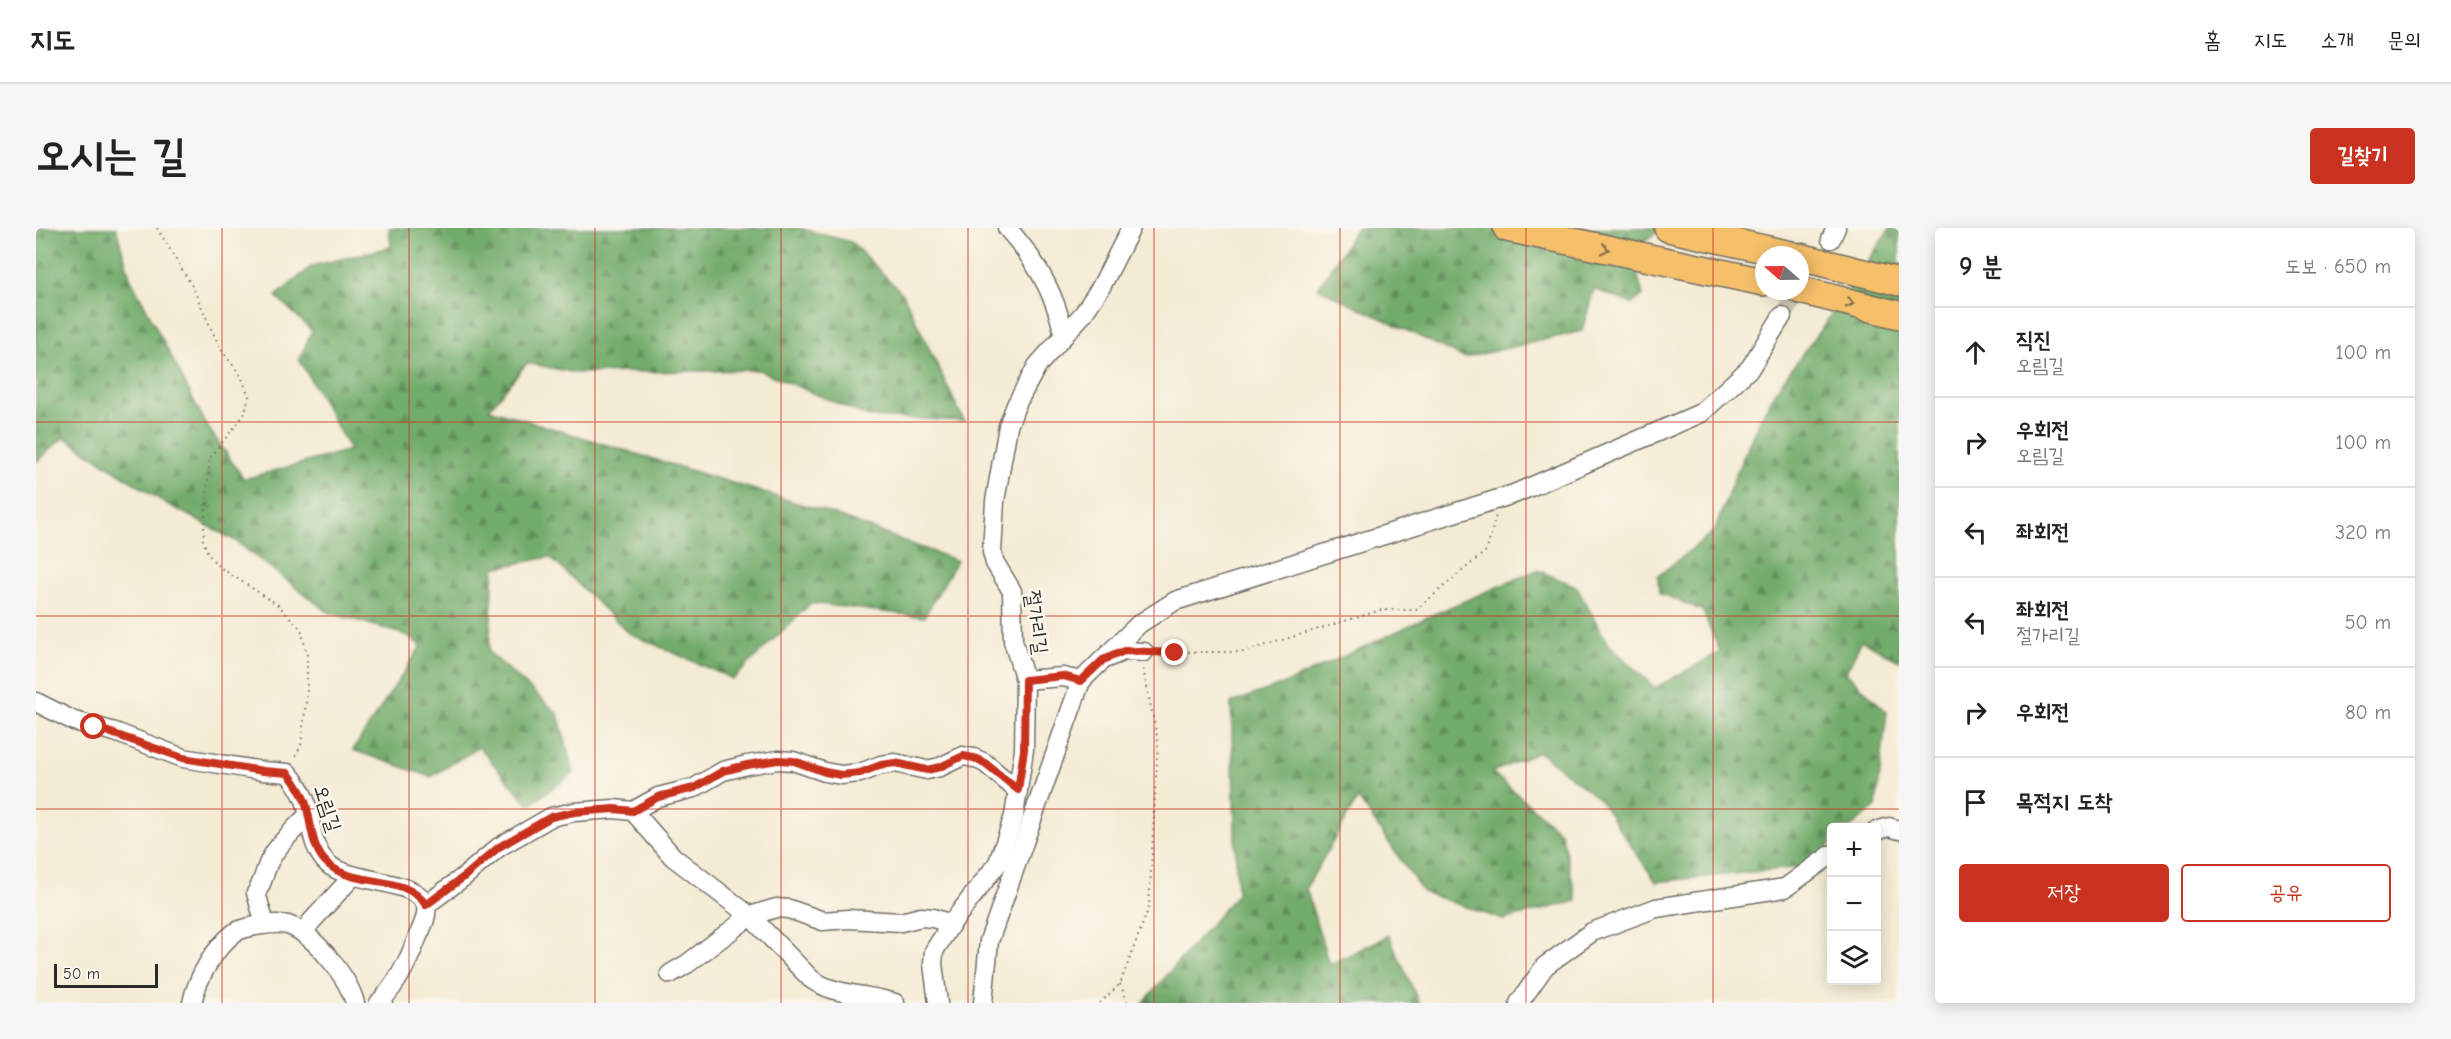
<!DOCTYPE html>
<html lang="ko">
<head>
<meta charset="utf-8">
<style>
  body { margin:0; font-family:"Comic Neue","Poor Story",sans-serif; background:#f6f6f6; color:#222 }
  .controls { position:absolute; right:18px; bottom:18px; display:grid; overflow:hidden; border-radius:6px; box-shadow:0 3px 15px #0003 }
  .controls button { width:54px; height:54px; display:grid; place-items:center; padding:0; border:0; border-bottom:2px solid #e0e0e0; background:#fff; color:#222; font:30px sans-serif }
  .compass { position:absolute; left:1719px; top:18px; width:54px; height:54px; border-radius:50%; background:#fff; box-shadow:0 3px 15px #0003; rotate:290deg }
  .scale { position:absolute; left:18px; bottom:15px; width:104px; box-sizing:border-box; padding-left:6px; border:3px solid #2b2b2b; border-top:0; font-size:16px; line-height:21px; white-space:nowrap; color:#2b2b2b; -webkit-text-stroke:4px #fbf7ec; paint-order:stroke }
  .stop { position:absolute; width:18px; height:18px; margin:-14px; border:4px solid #c8321e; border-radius:50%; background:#fff }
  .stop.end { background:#c8321e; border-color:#fff; box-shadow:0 2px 6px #0008 }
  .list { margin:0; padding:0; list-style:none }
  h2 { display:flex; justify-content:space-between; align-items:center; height:78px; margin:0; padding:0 24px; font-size:26px }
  h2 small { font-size:20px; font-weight:400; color:#767676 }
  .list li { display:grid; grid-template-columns:39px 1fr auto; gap:18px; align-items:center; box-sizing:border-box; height:90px; padding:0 24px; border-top:2px solid #e0e0e0 }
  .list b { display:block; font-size:22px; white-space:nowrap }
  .list p { margin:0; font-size:20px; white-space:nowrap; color:#767676 }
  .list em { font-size:20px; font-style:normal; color:#767676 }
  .actions { display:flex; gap:12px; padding:18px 24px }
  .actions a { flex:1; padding:14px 0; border:2px solid #c8321e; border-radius:6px; text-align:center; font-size:21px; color:#c8321e }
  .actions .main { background:#c8321e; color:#fff }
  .icon { flex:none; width:33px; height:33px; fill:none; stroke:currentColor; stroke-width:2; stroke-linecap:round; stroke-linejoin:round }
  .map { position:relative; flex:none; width:1863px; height:775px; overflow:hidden; border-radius:6px }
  header { display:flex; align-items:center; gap:36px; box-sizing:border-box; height:84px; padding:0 30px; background:#fff; border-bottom:2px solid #e0e0e0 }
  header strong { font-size:28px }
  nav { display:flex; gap:33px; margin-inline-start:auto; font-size:21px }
  .intro { display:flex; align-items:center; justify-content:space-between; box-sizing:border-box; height:144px; padding:0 36px }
  h1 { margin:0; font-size:42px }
  .button { padding:15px 27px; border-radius:6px; background:#c8321e; color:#fff; font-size:21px; font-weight:700 }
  main { display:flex; gap:36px; padding:0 36px }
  aside { flex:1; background:#fff; border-radius:6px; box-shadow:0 3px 15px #0003 }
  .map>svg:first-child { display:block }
  .forest { fill:url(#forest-firs); stroke:#4e6c4b; stroke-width:1.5 }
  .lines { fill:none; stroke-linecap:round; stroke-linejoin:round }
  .minor-tunnel { stroke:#ccc5b2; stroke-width:18; stroke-dasharray:18 9; stroke-linecap:butt }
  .minor-casing { stroke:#716e66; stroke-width:21 }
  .highway-casing { stroke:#716e66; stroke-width:30 }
  .path { stroke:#716e66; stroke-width:2; stroke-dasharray:1.5 4.5; stroke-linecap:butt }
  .minor { stroke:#fff; stroke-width:18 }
  .highway { stroke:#f6c06b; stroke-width:27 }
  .oneway { stroke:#866e48 }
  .route { stroke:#c8321e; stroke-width:8 }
  .grid { fill:none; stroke:#c8321e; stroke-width:1.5; stroke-opacity:0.55 }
  .labels { text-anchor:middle; stroke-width:5; stroke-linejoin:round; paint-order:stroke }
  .street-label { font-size:20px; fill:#2b2b2b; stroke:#fbf7ec }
</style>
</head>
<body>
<header>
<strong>지도</strong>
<nav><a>홈</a><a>지도</a><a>소개</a><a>문의</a></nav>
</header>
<div class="intro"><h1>오시는 길</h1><a class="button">길찾기</a></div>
<main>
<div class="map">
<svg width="1863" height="775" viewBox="0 0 1863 775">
  <defs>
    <pattern id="forest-firs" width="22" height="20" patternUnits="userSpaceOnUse" patternTransform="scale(1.5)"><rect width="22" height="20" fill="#72ac6b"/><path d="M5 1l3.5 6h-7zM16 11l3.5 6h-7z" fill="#5e8c58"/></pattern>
  </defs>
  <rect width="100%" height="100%" fill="#fbf7ec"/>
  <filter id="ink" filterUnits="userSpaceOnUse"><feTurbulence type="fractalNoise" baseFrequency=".0167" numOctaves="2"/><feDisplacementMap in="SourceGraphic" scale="12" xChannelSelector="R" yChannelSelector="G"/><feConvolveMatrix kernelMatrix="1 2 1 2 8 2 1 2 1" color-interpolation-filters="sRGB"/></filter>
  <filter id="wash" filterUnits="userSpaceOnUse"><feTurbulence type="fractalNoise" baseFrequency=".008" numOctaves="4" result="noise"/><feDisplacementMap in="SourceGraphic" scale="24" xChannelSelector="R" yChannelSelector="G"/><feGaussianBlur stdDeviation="1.35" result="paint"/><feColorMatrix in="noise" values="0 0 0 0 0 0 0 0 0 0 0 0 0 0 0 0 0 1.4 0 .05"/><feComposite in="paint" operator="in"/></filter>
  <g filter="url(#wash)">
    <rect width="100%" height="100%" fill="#f4ebd4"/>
    <!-- forest -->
    <g class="forest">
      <polygon points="0,0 80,0 94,49 171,198 208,251 314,222 263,131 276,103 240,68 276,38 355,19 353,0 763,0 815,14 867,66 928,193 833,189 723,142 540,145 491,135 453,181 788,283 921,333 888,389 775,375 697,451 593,405 514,329 458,340 453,424 522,486 538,545 493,577 443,519 395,549 317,522 385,418 370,407 292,384 198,312 126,273 28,209 0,234"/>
      <polygon points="1321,0 1627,0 1595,23 1607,67 1596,76 1558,61 1546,103 1428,130 1282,60"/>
      <polygon points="1854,0 1863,0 1863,433 1826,412 1810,444 1851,484 1840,579 1815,599 1796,600 1795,616 1767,639 1620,654 1563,571 1503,524 1456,544 1525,605 1541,673 1467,692 1387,664 1322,570 1270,660 1293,737 1353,707 1383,775 1107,775 1201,666 1195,475 1253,454 1398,386 1501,342 1540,358 1573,417 1619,460 1684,424 1666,382 1623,365 1622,348 1679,302 1698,250 1723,193 1741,161 1801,79"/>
    </g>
  </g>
  <g filter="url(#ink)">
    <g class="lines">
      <!-- minor-tunnel -->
      <polyline class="minor-tunnel" points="1746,88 1762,63"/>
      <defs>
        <g id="minor">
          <path d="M971 0C1000 32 1020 66 1028 108"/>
          <polyline points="1795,11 1800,0"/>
          <polyline points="1071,430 1088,423 1108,424"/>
          <polyline points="989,452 1027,449 1045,453"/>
          <path d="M0 474 38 493 79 504 147 530 227 543 252 545C259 553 265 562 269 572 276 594 274 619 292 636 313 655 383 651 390 678 392 688 386 699 382 708 372 734 362 755 343 775"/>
          <path d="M597 583 637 629 714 688 775 751C799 768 832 766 859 775"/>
          <polyline points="1840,603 1853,599 1863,602"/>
          <polyline points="390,677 429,648 463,619 515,589 538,584 578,581 597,583 622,569 658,560 687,543 711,537 742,532 757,533 789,544 805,547 824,545 845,537 859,535 891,542 904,539 927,528 938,530 949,535 982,563"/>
          <path d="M229 696 220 665C229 651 228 642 235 630 244 614 259 601 272 587"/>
          <polyline points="268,706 274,695 317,648"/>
          <polyline points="634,746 651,736 714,688 740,680 753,681 787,693 812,691 865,694 885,689 897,690 915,696"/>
          <path d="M156 775C161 750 178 721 198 705 208 698 240 694 252 697 278 706 312 749 319 775"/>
          <polyline points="902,775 897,736 898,723 915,696 962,635 978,588 988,522 989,452 977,413 976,363 959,335 956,324 959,273 972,198 980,177 1001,138 1047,86 1065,59 1095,0"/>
          <polyline points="947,775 953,713 1045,453 1103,396 1139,373 1478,266 1665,185 1714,140 1746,88"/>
          <polyline points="1483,775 1509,738 1556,704 1620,680 1749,660 1796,626"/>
        </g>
        <g id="highway">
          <polyline points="1471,0 1728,54"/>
          <polyline points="1632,0 1755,27"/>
          <polyline points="1764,29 1863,54"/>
          <polyline points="1764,62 1863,87"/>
        </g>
      </defs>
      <!-- minor casing -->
      <use href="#minor" class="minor-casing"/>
      <!-- highway casing -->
      <use href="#highway" class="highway-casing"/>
      <!-- path -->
      <g class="path">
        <polyline points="121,0 156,58 184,120 205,148 213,168 208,187 174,230 167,312 172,326 182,338 242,377 265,401 271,427 271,466 265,517 258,532"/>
        <polyline points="1122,424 1207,424 1345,382 1380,382 1451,322 1460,287"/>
        <polyline points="1084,756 1092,775"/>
        <polyline points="1064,775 1084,756 1113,679 1122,514 1107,440"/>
      </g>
      <!-- minor -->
      <use href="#minor" class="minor"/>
      <!-- highway -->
      <use href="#highway" class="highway"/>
    </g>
    <!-- one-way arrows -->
    <defs><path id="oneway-chevron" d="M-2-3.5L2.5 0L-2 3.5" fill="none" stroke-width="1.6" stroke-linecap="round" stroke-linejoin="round" transform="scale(1.5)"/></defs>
    <g class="oneway">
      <use href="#oneway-chevron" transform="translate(1569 21) rotate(12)"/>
      <use href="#oneway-chevron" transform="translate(1814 75) rotate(14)"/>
    </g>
  </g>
  <g class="lines" filter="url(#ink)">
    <!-- route -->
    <path class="route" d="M58 499 147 530 227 543 252 545C259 554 265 562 269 573 276 594 274 621 293 637 321 660 369 645 390 677L429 648 463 619 515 589 538 584 578 581 597 583 622 569 658 560 687 543 711 537 742 532 758 533 789 544 805 547 824 545 845 537 859 535 891 542 904 539 927 528 938 530 949 535 982 562 988 522 989 452 1027 448 1045 453 1067 432 1088 423 1139 425"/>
  </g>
  <!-- grid -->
  <path class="grid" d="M186 0V775M373 0V775M559 0V775M745 0V775M932 0V775M1118 0V775M1304 0V775M1490 0V775M1677 0V775M0 194H1863M0 388H1863M0 581H1863"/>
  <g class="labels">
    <!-- street labels -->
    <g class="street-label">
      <text transform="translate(1001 394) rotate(82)" y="7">절가리길</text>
      <text transform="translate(292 580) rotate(72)" y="7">오림길</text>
    </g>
  </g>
</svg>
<div class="controls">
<button>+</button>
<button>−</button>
<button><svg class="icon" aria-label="layers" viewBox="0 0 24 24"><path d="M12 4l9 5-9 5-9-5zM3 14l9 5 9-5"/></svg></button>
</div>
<svg class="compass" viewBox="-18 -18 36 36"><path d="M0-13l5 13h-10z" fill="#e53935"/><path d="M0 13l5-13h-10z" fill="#767676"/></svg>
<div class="scale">50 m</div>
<div class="stop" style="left:58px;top:499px"></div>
<div class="stop end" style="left:1139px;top:425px"></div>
</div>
<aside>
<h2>9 분<small>도보 · 650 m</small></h2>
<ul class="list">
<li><svg class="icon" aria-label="ahead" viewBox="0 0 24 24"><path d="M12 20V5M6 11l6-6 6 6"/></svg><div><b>직진</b><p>오림길</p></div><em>100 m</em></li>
<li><svg class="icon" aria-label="right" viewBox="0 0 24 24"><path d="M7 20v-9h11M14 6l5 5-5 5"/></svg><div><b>우회전</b><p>오림길</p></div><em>100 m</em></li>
<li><svg class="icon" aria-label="left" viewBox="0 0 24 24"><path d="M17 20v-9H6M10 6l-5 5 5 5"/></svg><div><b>좌회전</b></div><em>320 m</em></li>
<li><svg class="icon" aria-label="left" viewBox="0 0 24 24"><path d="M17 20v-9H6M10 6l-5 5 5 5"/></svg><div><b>좌회전</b><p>절가리길</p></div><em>50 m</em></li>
<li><svg class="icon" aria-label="right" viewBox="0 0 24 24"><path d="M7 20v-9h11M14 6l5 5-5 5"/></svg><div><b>우회전</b></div><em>80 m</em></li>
<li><svg class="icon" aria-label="arrive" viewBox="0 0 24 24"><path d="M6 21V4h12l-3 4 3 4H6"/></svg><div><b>목적지 도착</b></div></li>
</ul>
<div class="actions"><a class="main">저장</a><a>공유</a></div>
</aside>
</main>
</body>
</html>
